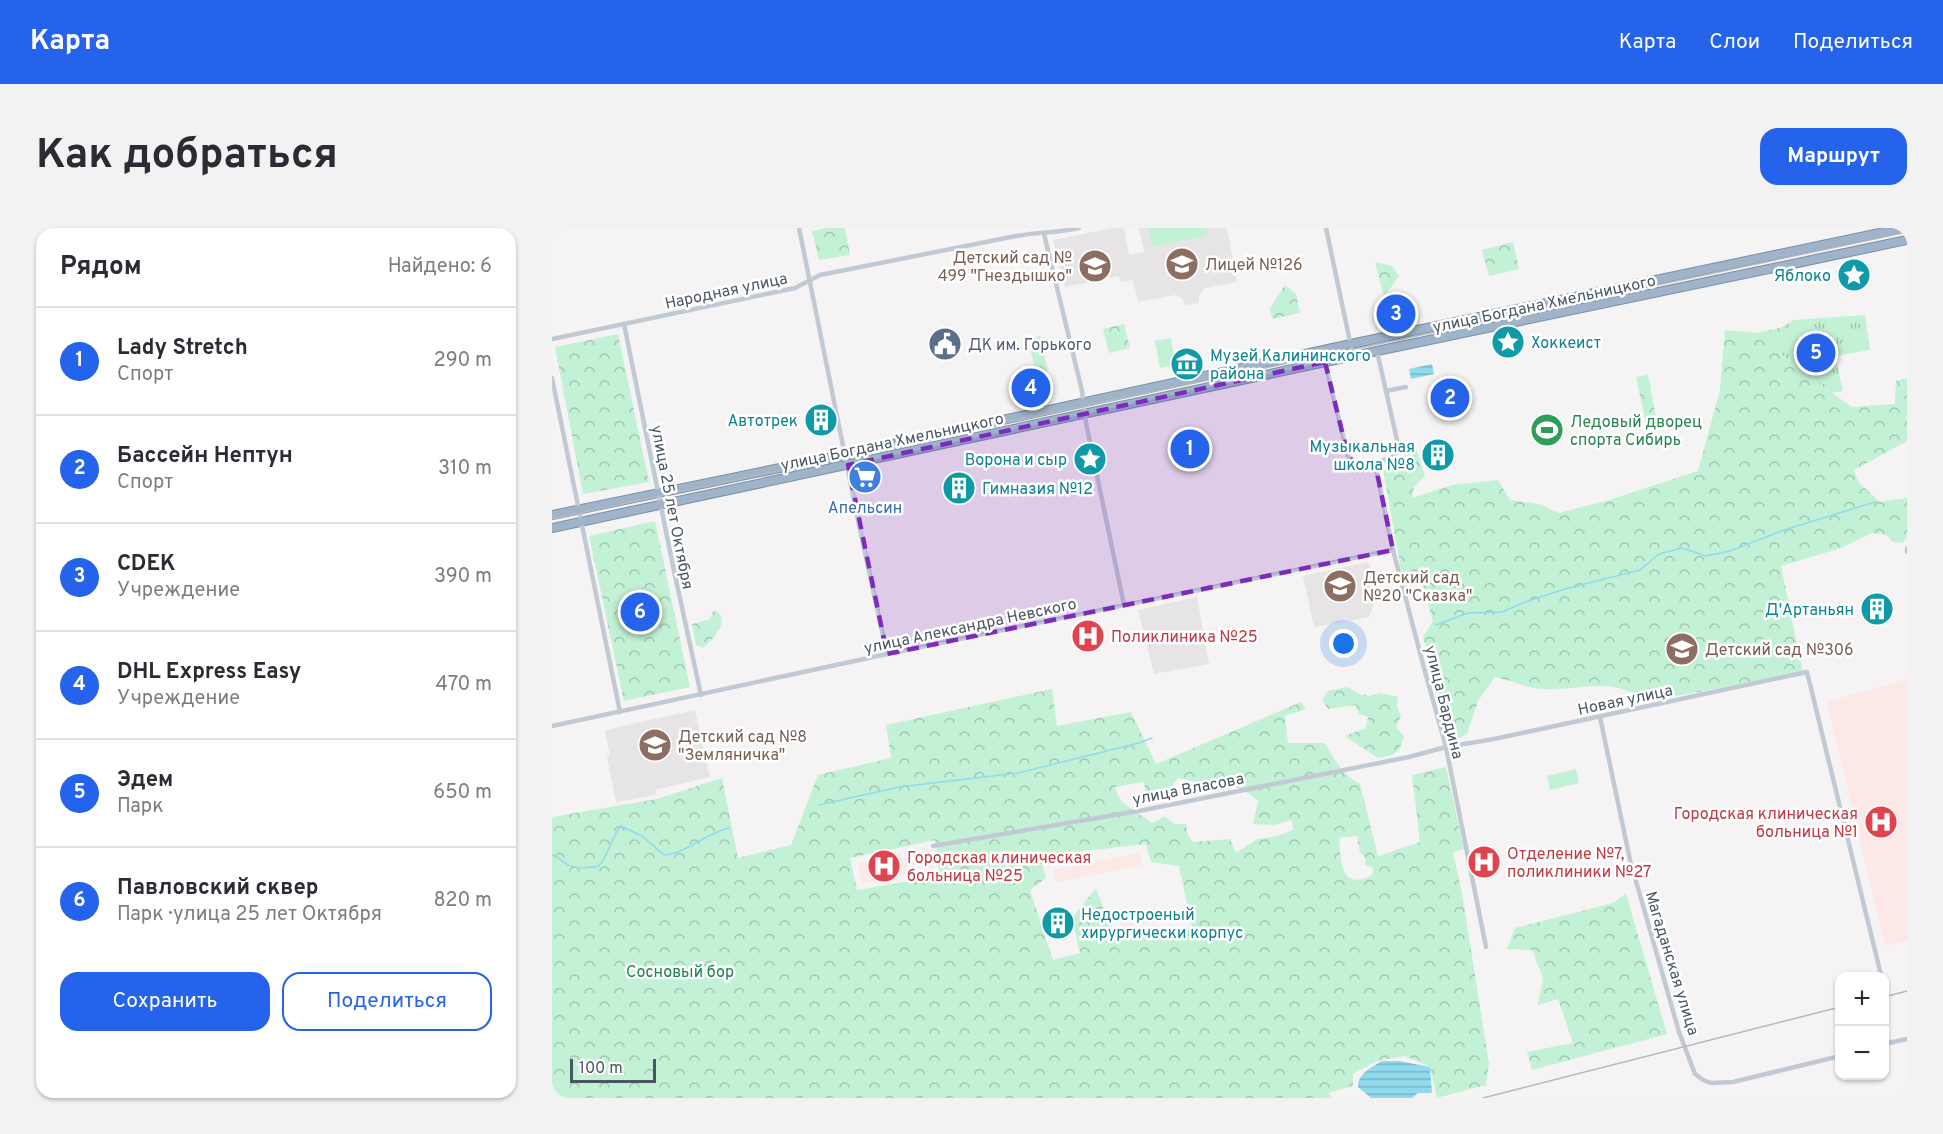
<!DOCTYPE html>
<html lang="ru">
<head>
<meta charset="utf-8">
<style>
  body { margin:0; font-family:Overpass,sans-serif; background:#f2f2f3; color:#2b2b33 }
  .controls { position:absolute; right:18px; bottom:18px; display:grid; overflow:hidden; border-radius:12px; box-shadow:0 2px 4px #0004 }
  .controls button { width:54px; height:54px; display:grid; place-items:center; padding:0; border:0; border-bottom:2px solid #e1e1e2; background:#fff; color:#2b2b33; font:30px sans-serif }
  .scale { position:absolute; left:18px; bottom:15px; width:86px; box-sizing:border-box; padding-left:6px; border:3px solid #4a5661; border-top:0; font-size:16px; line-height:21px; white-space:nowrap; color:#4a5661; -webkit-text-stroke:4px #fff; paint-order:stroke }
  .you { position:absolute; left:792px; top:416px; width:21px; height:21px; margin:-15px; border:4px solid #fff; border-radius:50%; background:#1a73e8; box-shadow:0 0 0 9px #1a73e833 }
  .badge { display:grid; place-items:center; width:39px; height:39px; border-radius:50%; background:#2563eb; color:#fff; font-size:20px; font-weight:700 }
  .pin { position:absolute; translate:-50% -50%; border:3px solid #fff; box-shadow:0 2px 6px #0006 }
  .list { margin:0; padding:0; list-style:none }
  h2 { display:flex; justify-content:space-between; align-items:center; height:78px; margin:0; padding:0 24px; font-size:26px }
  h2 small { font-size:20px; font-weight:400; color:#7c7c81 }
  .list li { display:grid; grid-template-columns:39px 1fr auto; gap:18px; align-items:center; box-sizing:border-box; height:108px; padding:0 24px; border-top:2px solid #e1e1e2 }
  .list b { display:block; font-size:22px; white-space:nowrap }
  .list p { margin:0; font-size:20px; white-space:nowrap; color:#7c7c81 }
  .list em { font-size:20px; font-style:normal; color:#7c7c81 }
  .actions { display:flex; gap:12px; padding:18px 24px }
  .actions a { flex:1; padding:14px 0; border:2px solid #2563eb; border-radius:18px; text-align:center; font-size:21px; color:#2563eb }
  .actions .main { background:#2563eb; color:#fff }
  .map { position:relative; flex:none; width:1355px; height:870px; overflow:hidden; border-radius:18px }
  header { display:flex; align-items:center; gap:36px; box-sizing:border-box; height:84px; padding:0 30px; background:#2563eb; color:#fff }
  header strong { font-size:28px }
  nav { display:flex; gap:33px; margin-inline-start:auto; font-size:21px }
  .intro { display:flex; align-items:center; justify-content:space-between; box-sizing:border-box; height:144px; padding:0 36px }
  h1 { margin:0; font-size:42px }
  .button { padding:15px 27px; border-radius:18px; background:#2563eb; color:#fff; font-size:21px; font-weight:700 }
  main { display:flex; gap:36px; padding:0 36px }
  aside { flex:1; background:#fff; border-radius:18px; box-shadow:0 2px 4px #0004 }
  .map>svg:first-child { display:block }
  .education { fill:#e6e4e5 }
  .medical { fill:#fce8e6 }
  .grass { fill:url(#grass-tufts) }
  .forest { fill:url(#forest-crowns); fill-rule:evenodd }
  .garden { fill:#c3f1d5 }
  .water { fill:url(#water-rules) }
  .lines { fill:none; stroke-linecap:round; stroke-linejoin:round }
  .stream { stroke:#90daee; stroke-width:1.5 }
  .trunk-casing { stroke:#7690ad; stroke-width:10 }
  .minor { stroke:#c1cad2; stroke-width:4.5 }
  .trunk { stroke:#9fb4c9; stroke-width:8 }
  .tram { stroke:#b5b8bd; stroke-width:1.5 }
  .rail { stroke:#b5b8bd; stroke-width:1.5 }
  .marked { fill:#7b2cbf; fill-opacity:0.2; stroke:#7b2cbf; stroke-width:4.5; stroke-dasharray:12 8; stroke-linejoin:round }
  .labels { text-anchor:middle; stroke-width:5; stroke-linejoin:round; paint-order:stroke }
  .education-label { font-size:16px; fill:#785e54; stroke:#fff; text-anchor:start }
  .culture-label { font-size:16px; fill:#0d838f; stroke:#fff; text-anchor:end }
  .street-label { font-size:16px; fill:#4a5661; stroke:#fff }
  .service-label { font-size:16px; fill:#4e5e75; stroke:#fff; text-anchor:start }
  .leisure-label { font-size:16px; fill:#27864d; stroke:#fff; text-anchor:start }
  .shop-label { font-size:16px; fill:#366cbe; stroke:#fff }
  .health-label { font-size:16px; fill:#be3a42; stroke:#fff; text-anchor:start }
  .park-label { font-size:16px; fill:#17864f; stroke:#fff }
</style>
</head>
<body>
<header>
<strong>Карта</strong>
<nav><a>Карта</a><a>Слои</a><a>Поделиться</a></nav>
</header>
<div class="intro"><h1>Как добраться</h1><a class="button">Маршрут</a></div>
<main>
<aside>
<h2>Рядом<small>Найдено: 6</small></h2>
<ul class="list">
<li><span class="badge">1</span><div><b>Lady Stretch</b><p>Спорт</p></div><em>290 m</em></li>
<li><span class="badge">2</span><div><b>Бассейн Нептун</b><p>Спорт</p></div><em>310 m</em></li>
<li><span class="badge">3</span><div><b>CDEK</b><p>Учреждение</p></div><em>390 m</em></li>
<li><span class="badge">4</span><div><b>DHL Express Easy</b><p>Учреждение</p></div><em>470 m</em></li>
<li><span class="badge">5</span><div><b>Эдем</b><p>Парк</p></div><em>650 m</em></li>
<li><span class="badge">6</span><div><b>Павловский сквер</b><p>Парк · улица 25 лет Октября</p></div><em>820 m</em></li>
</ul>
<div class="actions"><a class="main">Сохранить</a><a>Поделиться</a></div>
</aside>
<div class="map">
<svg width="1355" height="870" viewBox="0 0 1355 870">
  <defs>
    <pattern id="grass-tufts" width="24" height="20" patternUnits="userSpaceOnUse" patternTransform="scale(1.5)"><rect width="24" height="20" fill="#c3f1d5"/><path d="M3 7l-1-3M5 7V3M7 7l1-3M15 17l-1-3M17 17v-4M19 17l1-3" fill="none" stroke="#a0c6b0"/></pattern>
    <pattern id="forest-crowns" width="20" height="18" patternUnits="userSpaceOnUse" patternTransform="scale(1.5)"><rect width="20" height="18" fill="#c3f1d5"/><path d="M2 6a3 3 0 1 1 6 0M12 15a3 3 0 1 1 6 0" fill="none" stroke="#a0c6b0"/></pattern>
    <pattern id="water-rules" width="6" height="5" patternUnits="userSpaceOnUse" patternTransform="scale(1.5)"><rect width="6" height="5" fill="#90daee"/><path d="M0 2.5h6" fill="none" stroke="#78b4c4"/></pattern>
  </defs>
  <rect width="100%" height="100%" fill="#f5f3f3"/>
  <!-- education -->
  <g class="education">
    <polygon points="561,0 572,0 577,27 592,24 587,0 675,0 685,54 653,60 647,68 647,75 633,77 630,71 624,67 586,74 581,52 569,54 566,48 513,59 501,12"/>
    <polygon points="816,334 820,343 825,368 817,389 762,399 751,348"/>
    <polygon points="645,369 657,436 602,446 586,382"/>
    <polygon points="143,482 158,549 103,562 104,567 64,574 55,529 58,528 53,502"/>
  </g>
  <!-- medical -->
  <g class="medical">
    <polygon points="1355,451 1355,713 1333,718 1275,474"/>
    <polygon points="378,621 382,639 372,641 370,635 353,639 354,646 339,649 338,643 321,646 322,653 310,655 306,635 315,633 316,637 333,634 332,629 349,625 351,631 371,627 370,622"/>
    <polygon points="588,625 590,637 504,654 501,642"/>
    <polygon points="603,683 605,694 570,701 568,690"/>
  </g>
  <!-- grass -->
  <polygon class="grass" points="1313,87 1318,122 1283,128 1291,163 1280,165 1246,141 1225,122 1236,106 1231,99 1241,92"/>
  <!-- forest -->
  <g class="forest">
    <polygon points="274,0 293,0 298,27 267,32 260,3"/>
    <polygon points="961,14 967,41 937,48 930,22"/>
    <polygon points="823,34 840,38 847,48 832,69"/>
    <polygon points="733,57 744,66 748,85 720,91 718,80"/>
    <polygon points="572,96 578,120 557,125 551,101"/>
    <path d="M1231 99 1236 106 1225 123 1246 141 1300 179 1343 176 1344 153 1355 150V213L1302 242 1306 254 1328 274 1355 270V309L1351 315 1341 314 1334 307 1320 305 1289 320 1229 338 1251 445 1092 474C1064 446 1024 464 989 461 974 460 958 452 943 449L926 473 915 506 900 514 871 409 881 393 870 355 852 358 831 242 853 236 852 217 862 214 873 248 862 259 860 270 900 257 946 252 958 272 987 276 1007 285 1057 272 1146 243 1168 162 1173 102 1205 105Z"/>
    <polygon points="66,106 97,254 31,266 3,119"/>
    <polygon points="488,108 496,144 484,146 476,111"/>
    <polygon points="1096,147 1104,189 1093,191 1084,149"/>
    <polygon points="103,293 138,459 72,473 37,308"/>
    <path d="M164 382 170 389C170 401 160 413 151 420L144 417 140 396 158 391 161 383Z"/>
    <path d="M795 459 807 466 819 468 828 465 846 469 845 478 849 488 844 499 852 508C848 525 843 527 826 530L793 508 814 500 816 489 807 486 803 477 776 481 770 472 776 463Z"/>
    <path d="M500 461 505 498 579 484 604 536 749 474 754 481 733 488 736 515H773C784 534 789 545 808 556L826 628 868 614 860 547 894 539 912 621 901 624 910 665 937 836 934 857 885 870 878 839 853 828 825 833 801 846V858L776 865 780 870H0V589L105 571 170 550 186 630 239 617 266 547 339 530 334 497ZM626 550 665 558 675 554 696 565 706 573 701 596 721 597 740 592 741 602 725 608 705 611 684 625 678 611 641 614 636 608 634 596H622L613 588 600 595 570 574 562 559 592 554 595 574 615 564ZM805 608 808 625 813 629V637L822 640 820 647C788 664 789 633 787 610ZM383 612 388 648 305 662 298 630ZM594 616 599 634 627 638 640 700 564 713 544 660 520 690 528 725 501 732 478 662 494 650 488 628Z"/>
    <polygon points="1074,666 1115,806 980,842 975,824 1021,815 1006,771 986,777 991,750 980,722 955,721 963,700 1061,675"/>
  </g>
  <!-- garden -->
  <g class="garden">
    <polygon points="596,0 654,0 655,8 600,19"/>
    <polygon points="619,110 624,137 608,140 603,113"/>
    <polygon points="1024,541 1027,555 998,562 995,548"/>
  </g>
  <!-- water -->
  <g class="water">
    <polygon points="880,136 882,146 859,151 857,141"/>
    <path d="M830 833H847L878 839 880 865H866L860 870H819L806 859C806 845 819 840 830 833Z"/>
  </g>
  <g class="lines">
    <!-- stream -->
    <g class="stream">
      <polyline points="884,397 916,385 950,384 973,374 1013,361 1088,342 1107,326 1130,320 1154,328 1178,323 1232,302 1323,274"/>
      <polyline points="267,577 347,559 466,545 587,515 600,510"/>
      <path d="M0 627C7 628 7 631 13 635 23 642 35 640 47 638 58 625 59 609 69 598L90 608 112 627C136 625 153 605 177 600"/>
    </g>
    <defs>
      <g id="trunk">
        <polyline points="0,287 286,228 799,116 1351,0"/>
        <polyline points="0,300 825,123 1355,12"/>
      </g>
    </defs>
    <!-- trunk casing -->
    <use href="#trunk" class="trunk-casing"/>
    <!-- minor -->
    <g class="minor">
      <polyline points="247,0 307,297 335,426"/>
      <polyline points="774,0 801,128"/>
      <polyline points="492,6 530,163 534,195 572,377"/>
      <polyline points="72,96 121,338 149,467"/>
      <path d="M0 111 243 60 268 47 464 8C486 4 505 5 527 0"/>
      <polyline points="773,134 796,228 804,236 823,235 841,322 872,440 894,519 934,719"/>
      <polyline points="0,150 68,484"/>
      <polyline points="834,163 854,159"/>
      <polyline points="823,235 842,228 847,221 825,123"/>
      <polyline points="1355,320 1355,324"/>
      <polyline points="1048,489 1078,632 1127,804 1143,846 1151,852 1159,855 1181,854 1288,828"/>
      <polyline points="0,498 335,426 841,322"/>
      <polyline points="381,618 592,582 857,529 894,519 942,511 1255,444 1329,747"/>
      <polyline points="1332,816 1355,811"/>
    </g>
    <!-- trunk -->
    <use href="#trunk" class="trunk"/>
    <!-- tram -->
    <polyline class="tram" points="0,291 1355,4"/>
    <!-- rail -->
    <g class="rail">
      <polyline points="1332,769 1355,763"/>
      <polyline points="931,870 1288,779"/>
    </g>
  </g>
  <!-- marked area -->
  <path class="marked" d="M773 134 796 228 804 236 823 235 841 322 335 426 296 237Z"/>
  <!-- icons -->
  <defs>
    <symbol id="school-disc" viewBox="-11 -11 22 22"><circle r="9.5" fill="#8d6e63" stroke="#fff"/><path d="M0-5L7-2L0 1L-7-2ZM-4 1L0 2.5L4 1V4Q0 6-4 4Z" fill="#fff"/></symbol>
    <symbol id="sight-disc" viewBox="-11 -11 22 22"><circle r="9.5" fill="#0f9aa8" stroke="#fff"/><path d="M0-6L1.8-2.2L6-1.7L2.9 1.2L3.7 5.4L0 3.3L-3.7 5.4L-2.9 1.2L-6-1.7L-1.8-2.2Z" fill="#fff"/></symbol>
    <symbol id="civic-disc" viewBox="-11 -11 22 22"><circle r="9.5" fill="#5c6f8a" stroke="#fff"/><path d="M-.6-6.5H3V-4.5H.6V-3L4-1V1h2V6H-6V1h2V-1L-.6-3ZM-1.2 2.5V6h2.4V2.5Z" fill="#fff"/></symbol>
    <symbol id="museum-disc" viewBox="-11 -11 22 22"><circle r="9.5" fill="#0f9aa8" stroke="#fff"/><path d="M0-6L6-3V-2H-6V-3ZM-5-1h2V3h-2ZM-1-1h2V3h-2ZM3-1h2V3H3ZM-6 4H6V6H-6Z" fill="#fff"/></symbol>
    <symbol id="building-disc" viewBox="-11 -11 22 22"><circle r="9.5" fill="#0f9aa8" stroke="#fff"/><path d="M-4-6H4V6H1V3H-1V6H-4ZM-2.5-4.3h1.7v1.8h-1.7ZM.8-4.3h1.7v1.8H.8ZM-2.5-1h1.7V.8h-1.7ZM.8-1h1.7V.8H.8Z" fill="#fff"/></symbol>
    <symbol id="stadium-disc" viewBox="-11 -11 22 22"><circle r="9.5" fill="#2e9e5b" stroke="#fff"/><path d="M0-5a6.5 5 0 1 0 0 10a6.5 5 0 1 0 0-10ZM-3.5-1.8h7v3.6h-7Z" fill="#fff"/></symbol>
    <symbol id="supermarket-disc" viewBox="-11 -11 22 22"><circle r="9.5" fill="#3f7fe0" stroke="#fff"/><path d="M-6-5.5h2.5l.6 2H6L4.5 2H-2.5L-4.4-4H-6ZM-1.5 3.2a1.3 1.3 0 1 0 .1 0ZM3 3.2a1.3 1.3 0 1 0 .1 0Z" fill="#fff"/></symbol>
    <symbol id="hospital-disc" viewBox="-11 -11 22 22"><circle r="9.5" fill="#e0444e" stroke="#fff"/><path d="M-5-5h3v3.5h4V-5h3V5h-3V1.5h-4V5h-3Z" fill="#fff"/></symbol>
  </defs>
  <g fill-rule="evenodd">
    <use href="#school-disc" x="611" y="17" width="38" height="38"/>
    <use href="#school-disc" x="524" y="19" width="38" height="38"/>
    <use href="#sight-disc" x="1283" y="28" width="38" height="38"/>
    <use href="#sight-disc" x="937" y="95" width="38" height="38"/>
    <use href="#civic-disc" x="374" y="97" width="38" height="38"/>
    <use href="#museum-disc" x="616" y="117" width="38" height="38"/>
    <use href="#building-disc" x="250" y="173" width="38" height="38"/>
    <use href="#stadium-disc" x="976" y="183" width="38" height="38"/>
    <use href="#building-disc" x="867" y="208" width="38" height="38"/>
    <use href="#sight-disc" x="519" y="212" width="38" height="38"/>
    <use href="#supermarket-disc" x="294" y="230" width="38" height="38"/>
    <use href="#building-disc" x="388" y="241" width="38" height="38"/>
    <use href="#school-disc" x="769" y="339" width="38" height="38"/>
    <use href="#building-disc" x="1306" y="362" width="38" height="38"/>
    <use href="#hospital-disc" x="517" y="389" width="38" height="38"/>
    <use href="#school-disc" x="1111" y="402" width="38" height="38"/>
    <use href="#school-disc" x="84" y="498" width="38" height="38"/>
    <use href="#hospital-disc" x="1310" y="575" width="38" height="38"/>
    <use href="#hospital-disc" x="913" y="615" width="38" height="38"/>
    <use href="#hospital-disc" x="313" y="619" width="38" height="38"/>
    <use href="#building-disc" x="487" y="676" width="38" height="38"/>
  </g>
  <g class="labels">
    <!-- education labels -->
    <g class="education-label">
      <text x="520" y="35" text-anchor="end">Детский сад №<tspan x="520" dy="18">499 "Гнездышко"</tspan></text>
      <text x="653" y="42">Лицей №126</text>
      <text x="811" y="355">Детский сад<tspan x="811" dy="18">№20 "Сказка"</tspan></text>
      <text x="1153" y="427">Детский сад №306</text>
      <text x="126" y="514">Детский сад №8<tspan x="126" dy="18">"Земляничка"</tspan></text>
    </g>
    <!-- culture labels -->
    <g class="culture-label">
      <text x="1279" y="53">Яблоко</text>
      <text x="979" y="120" text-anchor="start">Хоккеист</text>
      <text x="658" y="133" text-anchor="start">Музей Калининского<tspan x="658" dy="18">района</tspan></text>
      <text x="246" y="198">Автотрек</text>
      <text x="863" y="224">Музыкальная<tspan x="863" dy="18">школа №8</tspan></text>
      <text x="515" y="237">Ворона и сыр</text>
      <text x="430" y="266" text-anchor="start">Гимназия №12</text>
      <text x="1302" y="387">Д'Артаньян</text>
      <text x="529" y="692" text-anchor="start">Недостроеный<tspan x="529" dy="18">хирургически корпус</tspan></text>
    </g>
    <!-- street labels -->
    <g class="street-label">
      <text transform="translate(174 62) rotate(-12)" y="6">Народная улица</text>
      <text transform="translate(992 75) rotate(-12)" y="6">улица Богдана Хмельницкого</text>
      <text transform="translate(340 213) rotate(-12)" y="6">улица Богдана Хмельницкого</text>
      <text transform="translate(121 279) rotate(79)" y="6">улица 25 лет Октября</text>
      <text transform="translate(418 397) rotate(-12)" y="6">улица Александра Невского</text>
      <text transform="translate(1073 471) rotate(-12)" y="6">Новая улица</text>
      <text transform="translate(893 474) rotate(76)" y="6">улица Бардина</text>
      <text transform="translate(636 560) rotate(-11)" y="6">улица Власова</text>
      <text transform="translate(1121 735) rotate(73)" y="6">Магаданская улица</text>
    </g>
    <!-- service labels -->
    <g class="service-label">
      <text x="416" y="122">ДК им. Горького</text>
    </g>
    <!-- leisure labels -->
    <g class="leisure-label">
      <text x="1018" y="199">Ледовый дворец<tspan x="1018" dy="18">спорта Сибирь</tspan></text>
    </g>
    <!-- shop labels -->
    <g class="shop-label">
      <text x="313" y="285">Апельсин</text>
    </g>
    <!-- health labels -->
    <g class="health-label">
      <text x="559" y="414">Поликлиника №25</text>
      <text x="1306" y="591" text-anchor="end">Городская клиническая<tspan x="1306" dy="18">больница №1</tspan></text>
      <text x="955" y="631">Отделение №7,<tspan x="955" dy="18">поликлиники №27</tspan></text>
      <text x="355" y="635">Городская клиническая<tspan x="355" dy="18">больница №25</tspan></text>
    </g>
    <!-- park labels -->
    <g class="park-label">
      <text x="128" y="749">Сосновый бор</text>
    </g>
  </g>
</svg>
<div class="controls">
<button>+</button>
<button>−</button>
</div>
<div class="scale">100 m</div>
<div class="you"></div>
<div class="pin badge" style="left:638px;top:221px">1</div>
<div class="pin badge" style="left:898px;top:170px">2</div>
<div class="pin badge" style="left:844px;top:86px">3</div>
<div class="pin badge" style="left:479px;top:160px">4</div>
<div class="pin badge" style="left:1264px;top:125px">5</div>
<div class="pin badge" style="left:88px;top:384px">6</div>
</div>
</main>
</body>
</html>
